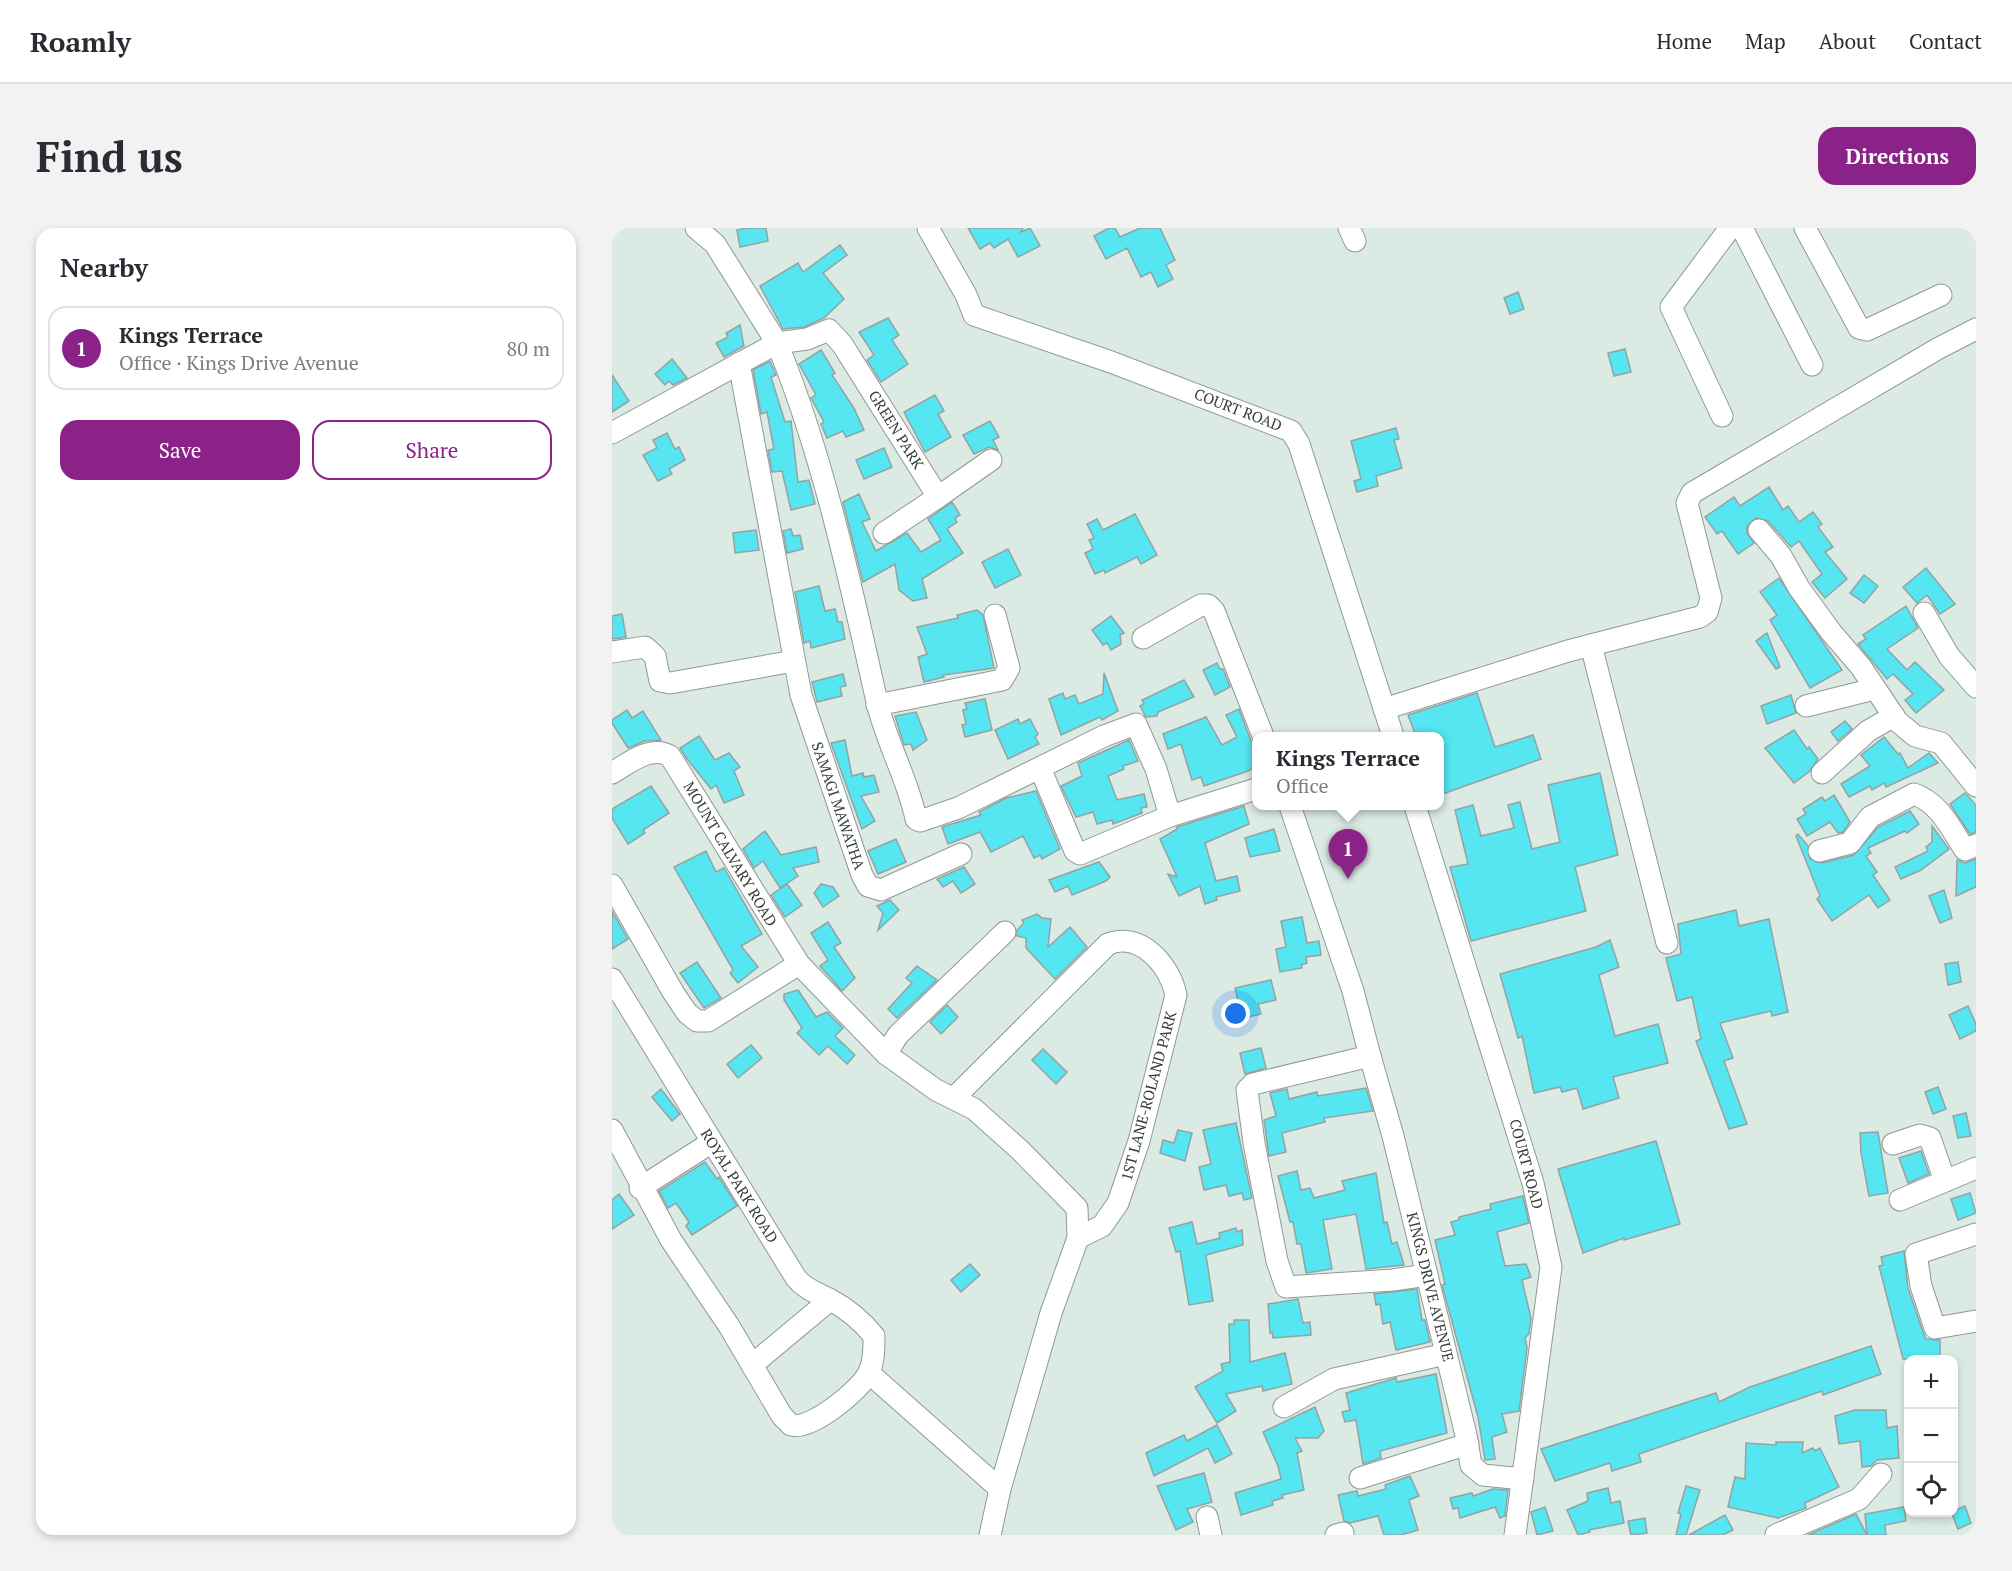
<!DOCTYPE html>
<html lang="en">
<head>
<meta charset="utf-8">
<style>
  body { margin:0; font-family:"PT Serif",serif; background:#f2f2f3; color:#2b2b33 }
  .controls { position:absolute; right:18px; bottom:18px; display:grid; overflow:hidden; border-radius:12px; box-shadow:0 3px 9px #0003 }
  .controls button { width:54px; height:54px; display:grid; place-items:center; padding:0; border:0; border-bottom:2px solid #e1e1e2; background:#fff; color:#2b2b33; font:30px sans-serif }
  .you { position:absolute; left:624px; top:786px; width:21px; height:21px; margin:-15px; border:4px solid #fff; border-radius:50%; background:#1a73e8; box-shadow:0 0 0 9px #1a73e833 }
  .badge { display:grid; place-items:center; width:39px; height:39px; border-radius:50%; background:#8b2288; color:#fff; font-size:20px; font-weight:700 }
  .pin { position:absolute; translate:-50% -50px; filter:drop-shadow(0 2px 3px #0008) }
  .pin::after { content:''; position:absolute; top:32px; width:21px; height:18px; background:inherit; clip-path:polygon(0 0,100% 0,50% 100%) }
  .popup { position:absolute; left:640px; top:504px; width:192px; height:78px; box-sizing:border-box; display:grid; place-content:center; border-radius:12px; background:#fff; filter:drop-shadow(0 2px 4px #0005); font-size:20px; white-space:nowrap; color:#7c7c81 }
  .popup b { font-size:22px; color:#2b2b33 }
  .popup::after { content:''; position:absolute; left:50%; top:100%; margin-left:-12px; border:12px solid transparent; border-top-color:#fff }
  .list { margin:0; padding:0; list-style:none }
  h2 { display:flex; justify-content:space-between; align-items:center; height:78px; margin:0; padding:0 24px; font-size:26px }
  h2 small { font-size:20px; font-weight:400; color:#7c7c81 }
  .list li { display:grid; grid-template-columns:39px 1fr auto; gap:18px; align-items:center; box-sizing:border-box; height:84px; margin:0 12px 12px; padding:0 12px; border:2px solid #e1e1e2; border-radius:18px }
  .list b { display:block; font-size:22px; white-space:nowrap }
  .list p { margin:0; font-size:20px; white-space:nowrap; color:#7c7c81 }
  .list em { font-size:20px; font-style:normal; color:#7c7c81 }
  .actions { display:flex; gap:12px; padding:18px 24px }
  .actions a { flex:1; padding:14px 0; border:2px solid #8b2288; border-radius:18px; text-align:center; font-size:21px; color:#8b2288 }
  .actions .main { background:#8b2288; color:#fff }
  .icon { flex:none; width:33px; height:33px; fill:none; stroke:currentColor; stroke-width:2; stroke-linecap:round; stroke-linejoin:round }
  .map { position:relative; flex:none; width:1364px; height:1307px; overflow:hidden; border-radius:18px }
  header { display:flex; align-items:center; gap:36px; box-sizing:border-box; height:84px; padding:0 30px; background:#fff; border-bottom:2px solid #e1e1e2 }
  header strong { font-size:28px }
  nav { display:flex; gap:33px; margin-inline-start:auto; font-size:21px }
  .intro { display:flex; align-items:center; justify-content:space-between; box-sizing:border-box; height:144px; padding:0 36px }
  h1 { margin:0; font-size:42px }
  .button { padding:15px 27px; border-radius:18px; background:#8b2288; color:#fff; font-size:21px; font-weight:700 }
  main { display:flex; gap:36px; padding:0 36px }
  aside { flex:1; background:#fff; border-radius:18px; box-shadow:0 3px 9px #0003 }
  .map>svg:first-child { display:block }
  .building { fill:#55e6f1; stroke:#94a2a3; stroke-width:1.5 }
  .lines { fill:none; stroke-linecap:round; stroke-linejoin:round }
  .minor-casing { stroke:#8e9a95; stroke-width:23 }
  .minor { stroke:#fff; stroke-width:21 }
  .labels { text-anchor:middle; stroke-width:5; stroke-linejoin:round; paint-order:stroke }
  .street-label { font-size:15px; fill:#373d3b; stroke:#fff }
</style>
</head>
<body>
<header>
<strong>Roamly</strong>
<nav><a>Home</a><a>Map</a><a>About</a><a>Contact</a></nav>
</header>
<div class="intro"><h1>Find us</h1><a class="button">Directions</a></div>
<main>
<aside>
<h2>Nearby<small></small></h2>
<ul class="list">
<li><span class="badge">1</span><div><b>Kings Terrace</b><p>Office · Kings Drive Avenue</p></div><em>80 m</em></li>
</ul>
<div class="actions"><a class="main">Save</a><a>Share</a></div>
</aside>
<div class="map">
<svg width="1364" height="1307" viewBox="0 0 1364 1307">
  <rect width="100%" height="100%" fill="#dceae4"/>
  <!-- building -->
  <g class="building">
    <polygon points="134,0 154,0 156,13 128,19 125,2"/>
    <polygon points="356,0 411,0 409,4 418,0 428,18 406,29 396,11 382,20 378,15 368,21"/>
    <polygon points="497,0 503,0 508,9 528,0 548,0 563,32 554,37 561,51 546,59 539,44 529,49 515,20 494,31 482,8"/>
    <polygon points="228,17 235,27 211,45 232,71 212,90 192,99 171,101 148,58 186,35 191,44"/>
    <polygon points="906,64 912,81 898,86 892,70"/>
    <polygon points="276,90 287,107 280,112 296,136 269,154 255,132 262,127 247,104"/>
    <polygon points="128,97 132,118 112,129 104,115 116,109 114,105"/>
    <polygon points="1013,121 1019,144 1002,148 996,125"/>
    <polygon points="209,122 223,145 220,147 242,180 252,202 234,209 231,203 215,210 209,196 212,194 199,170 204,167 187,136"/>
    <polygon points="60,131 75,150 61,157 57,153 53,157 43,146"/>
    <polygon points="158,133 164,147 159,149 173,194 179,193 186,254 197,252 203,276 179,282 170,243 160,244 156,222 162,221 155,184 149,186 141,142"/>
    <polygon points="0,147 17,173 0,184"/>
    <polygon points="323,167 332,183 326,186 339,209 313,224 292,184"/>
    <polygon points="378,193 387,209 381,212 386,222 377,219 362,226 351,207"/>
    <polygon points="784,200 787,211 782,212 790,240 764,248 766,258 745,264 742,253 749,251 739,213"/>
    <polygon points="55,205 63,221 67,219 73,232 57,241 60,246 46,253 31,227 45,220 41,212"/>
    <polygon points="272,220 280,239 252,251 244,232"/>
    <polygon points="1157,259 1171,282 1176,278 1187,294 1201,284 1210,296 1206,299 1221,319 1213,324 1235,351 1213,370 1200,354 1210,346 1187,313 1179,319 1156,293 1144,290 1135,298 1135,305 1142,315 1126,326 1110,303 1105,306 1093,289 1122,269 1128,278"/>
    <polygon points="247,266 258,291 250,294 264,323 295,305 309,324 329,312 316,291 340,274 348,287 343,290 345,294 335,301 351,325 310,351 315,370 301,373 287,362 283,336 251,354 231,274"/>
    <polygon points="523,286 545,327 529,336 525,329 493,345 492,342 483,346 473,325 481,321 477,312 482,310 475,296 485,291 491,302"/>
    <polygon points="179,301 181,308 188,307 191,321 175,325 171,303"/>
    <polygon points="144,302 147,322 123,325 121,305"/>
    <polygon points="396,321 409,347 383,360 370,334"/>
    <polygon points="1314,340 1343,376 1328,386 1315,367 1305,375 1291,359"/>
    <polygon points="1252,347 1266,358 1252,375 1238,365"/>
    <polygon points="1167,350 1230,442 1198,460 1158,392 1165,387 1148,364"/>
    <polygon points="207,358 213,383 223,381 226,394 230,394 233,411 199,420 198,413 192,415 183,364"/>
    <polygon points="1294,378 1306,400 1275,421 1295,442 1303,434 1332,462 1304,485 1293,472 1301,466 1281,446 1275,451 1246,416 1254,411 1251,407"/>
    <polygon points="365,382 371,387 382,440 331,447 332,449 312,454 306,429 315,426 305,399 346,390 345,387"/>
    <polygon points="10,386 14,409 0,411 0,388"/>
    <polygon points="499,388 512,405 508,407 509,416 499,422 495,415 491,417 480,402"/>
    <polygon points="1155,405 1168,439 1164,441 1144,413"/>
    <polygon points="605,435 608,441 611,441 618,459 603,467 591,442"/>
    <polygon points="492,445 506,483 490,492 488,489 449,507 437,471 451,465 453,471 463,467 467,476 491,466"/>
    <polygon points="231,446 234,458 228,459 230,468 205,474 200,454"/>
    <polygon points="572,452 582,469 546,484 545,488 534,489 528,478 532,476 530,472"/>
    <polygon points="865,465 883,519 921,507 929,531 828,567 828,508 804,508 796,487"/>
    <polygon points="1179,467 1184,485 1155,496 1149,478"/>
    <polygon points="373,471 380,502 353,509 350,497 354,496 351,482 355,481 353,475"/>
    <polygon points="627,481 639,513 645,519 645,537 636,543 592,558 589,549 580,552 569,516 556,521 551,506 594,489 610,517 625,509 614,487"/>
    <polygon points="15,482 20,490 31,483 49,512 33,513 16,520 0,495 0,492"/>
    <polygon points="304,484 315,512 301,522 299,516 292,517 283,488"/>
    <polygon points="406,491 408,496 418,491 426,506 423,509 427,516 396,531 383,502"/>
    <polygon points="1233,493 1240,501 1226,513 1219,504"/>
    <polygon points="1182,502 1195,521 1197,519 1206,531 1198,543 1182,555 1153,520"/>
    <polygon points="87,508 103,532 117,525 128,539 122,543 132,567 112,575 104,557 99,561 75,531 68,520"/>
    <polygon points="1272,509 1286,526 1288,525 1296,540 1317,525 1326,535 1274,559 1272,555 1260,562 1258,558 1237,569 1229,556 1258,538 1249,527"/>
    <polygon points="233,512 240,548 251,545 252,549 262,547 267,564 249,568 263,593 250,601 219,515"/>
    <polygon points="517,512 526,533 511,538 512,541 496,548 505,572 532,566 535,579 529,580 530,585 501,596 500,592 485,596 481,584 464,589 449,558 470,548 466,535"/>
    <polygon points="988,545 1006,627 963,639 974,683 859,713 838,639 856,636 843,582 861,577 869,608 902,600 896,577 908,574 920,621 948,614 936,557"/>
    <polygon points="39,558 57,585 31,602 33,605 16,616 0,590 0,581"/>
    <polygon points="424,563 448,621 430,631 428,627 422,630 411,608 379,624 368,604 336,616 330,599 369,587 367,584 394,570"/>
    <polygon points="1353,565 1364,577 1364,604 1358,606 1338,576"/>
    <polygon points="1222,567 1238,594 1231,604 1226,605 1218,594 1195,608 1185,591 1194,586 1191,581 1210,569 1213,573"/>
    <polygon points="632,578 637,596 593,615 604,653 625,648 628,663 604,669 605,672 593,676 588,658 567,668 556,646 565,649 548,611 565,601 565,599"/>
    <polygon points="1298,583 1307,596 1295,605 1293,603 1256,620 1259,625 1254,628 1265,644 1261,647 1278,672 1266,680 1257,667 1220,693 1205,671 1208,668 1184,608 1186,606 1196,618 1198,631 1210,635 1242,627 1266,599"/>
    <polygon points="1320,598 1337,621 1309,642 1289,651 1283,639 1316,623 1314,619 1320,614"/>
    <polygon points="662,601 668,623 638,629 633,610"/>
    <polygon points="153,603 169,627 204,619 207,634 181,640 186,648 168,660 151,633 142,640 131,621"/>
    <polygon points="284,611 294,634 266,646 256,623"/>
    <polygon points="94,623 104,644 112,640 150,706 129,718 146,739 126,755 118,745 121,742 62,639"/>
    <polygon points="1364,631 1364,659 1344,668 1345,632 1353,635"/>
    <polygon points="487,634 498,649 494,653 460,667 456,658 443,664 437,652"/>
    <polygon points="352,639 363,656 349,665 341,653 331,659 325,651"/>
    <polygon points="175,656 190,677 173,689 159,667"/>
    <polygon points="209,656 221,659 227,668 211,679 202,665"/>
    <polygon points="1332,662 1340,690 1328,695 1317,668"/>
    <polygon points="278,672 287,682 266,702 271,685 265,678"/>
    <polygon points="1124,682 1127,698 1157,691 1176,784 1160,788 1159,783 1108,795 1121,830 1112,833 1135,896 1117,901 1084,813 1089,811 1080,769 1065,773 1054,730 1069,726 1066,696"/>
    <polygon points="0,683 16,711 0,721"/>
    <polygon points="425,686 430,690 439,691 436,719 458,699 475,719 443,751 414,720 414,710 405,708 405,702 412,695 410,692"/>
    <polygon points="690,689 695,715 707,713 709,727 694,729 695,735 689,737 690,740 668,744 664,721 674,719 669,693"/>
    <polygon points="216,694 229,715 222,719 243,750 230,763 208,738 216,732 199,705"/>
    <polygon points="998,712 1007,739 987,747 1003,808 1046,796 1056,835 1001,849 1007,870 971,881 965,860 950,864 948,859 922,865 910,808 906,810 888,746 984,719"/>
    <polygon points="85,734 109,770 92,780 68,745"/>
    <polygon points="1346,734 1349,754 1336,757 1333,736"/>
    <polygon points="305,738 325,752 285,790 276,781 300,755 294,750"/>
    <polygon points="659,752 664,772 646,776 649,786 624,792 621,778 627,777 623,760"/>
    <polygon points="186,762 204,789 215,784 231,800 223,808 243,827 235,836 216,818 207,827 185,805 190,800 172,772 172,766"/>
    <polygon points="335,777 346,789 329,806 318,794"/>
    <polygon points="1356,778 1364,796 1364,803 1348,811 1337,787"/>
    <polygon points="139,817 150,830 126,850 115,836"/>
    <polygon points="649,820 654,840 633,846 628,825"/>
    <polygon points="431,821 455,844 444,856 420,832"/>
    <polygon points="1326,859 1334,881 1321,886 1313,864"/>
    <polygon points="754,860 761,883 712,890 713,894 670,905 674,924 657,928 652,892 664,888 658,865 675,861 677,871 705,864 706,868"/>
    <polygon points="49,861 68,886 60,893 40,869"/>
    <polygon points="1354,885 1359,908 1346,910 1341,888"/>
    <polygon points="624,895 640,970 632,972 630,965 617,968 614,957 592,962 587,939 599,936 591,902"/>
    <polygon points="566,902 580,905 573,933 548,925 551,912 562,915"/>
    <polygon points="1266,904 1276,965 1257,968 1249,925 1248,905"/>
    <polygon points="1044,913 1068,996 1012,1012 1012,1010 971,1025 946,941"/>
    <polygon points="1309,923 1317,946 1296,955 1287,930"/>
    <polygon points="93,934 105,951 107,949 125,978 80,1007 74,998 77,994 64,975 56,980 47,963"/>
    <polygon points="685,943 689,962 698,960 702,970 733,962 730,953 764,945 772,995 775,994 780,1016 785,1014 792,1037 754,1041 744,986 711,992 720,1041 694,1045 689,1016 685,1016 681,994 678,994 666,948"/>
    <polygon points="1358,965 1364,985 1346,992 1339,971"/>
    <polygon points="7,966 22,987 0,1001 0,972"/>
    <polygon points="911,968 917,995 885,1004 893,1038 914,1036 919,1049 910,1052 919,1090 917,1106 913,1110 915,1120 907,1183 890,1186 895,1204 880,1209 883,1231 873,1232 866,1189 830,1057 833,1056 823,1012 843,1007 839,994 847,992 847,989 879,981 878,976"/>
    <polygon points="580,994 585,1016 608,1010 607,1005 624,1000 625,1004 630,1002 631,1017 594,1027 601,1073 577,1077 568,1023 564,1024 557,1000"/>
    <polygon points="1292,1023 1296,1060 1311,1104 1314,1111 1328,1112 1328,1131 1291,1131 1267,1038 1271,1037 1269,1029"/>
    <polygon points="358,1036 368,1047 349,1064 339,1052"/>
    <polygon points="805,1061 810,1092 813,1092 818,1114 784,1122 778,1094 771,1096 768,1076 764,1077 762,1066"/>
    <polygon points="686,1071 691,1095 698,1094 699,1107 661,1110 660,1104 658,1105 656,1076"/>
    <polygon points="622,1092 637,1092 638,1134 673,1125 680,1156 651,1163 650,1158 614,1166 624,1183 605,1195 583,1159 611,1143 609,1136 618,1134 617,1096 622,1096"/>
    <polygon points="1259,1118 1269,1146 1211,1167 1210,1163 1027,1226 1029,1234 1000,1243 998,1235 943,1253 929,1221 1104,1165 1107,1174 1138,1159"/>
    <polygon points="824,1146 835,1205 768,1223 769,1230 751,1236 744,1192 733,1194 730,1184 738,1182 734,1165 784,1150 785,1154"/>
    <polygon points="703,1179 712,1203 706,1210 683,1210 690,1223 685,1225 692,1262 670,1267 671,1270 660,1273 661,1277 629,1287 623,1265 669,1251 666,1238 651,1204"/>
    <polygon points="1243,1182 1274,1182 1275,1200 1285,1198 1287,1230 1265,1232 1259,1238 1250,1239 1248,1213 1227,1216 1223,1188"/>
    <polygon points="605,1197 620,1226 603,1235 596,1220 542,1248 534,1225 572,1207 575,1213"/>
    <polygon points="1164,1214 1191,1214 1190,1225 1201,1220 1203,1223 1208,1220 1227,1259 1193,1275 1194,1280 1166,1290 1116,1279 1123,1249 1133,1251 1134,1215 1164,1217"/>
    <polygon points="592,1245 600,1274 575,1281 581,1294 564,1302 545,1258"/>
    <polygon points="798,1248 807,1268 797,1272 806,1302 789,1307 772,1307 766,1288 738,1295 732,1293 726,1267 745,1263 746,1268 774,1261 773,1257"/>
    <polygon points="1074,1258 1088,1262 1074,1307 1064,1307 1069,1286 1066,1285"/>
    <polygon points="996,1260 999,1275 1008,1273 1012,1295 977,1302 978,1304 966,1307 955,1282 976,1273 975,1265"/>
    <polygon points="881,1261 896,1262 893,1288 888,1290 883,1279 848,1290 846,1280 841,1281 838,1270 860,1265 861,1268"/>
    <polygon points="1353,1278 1359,1295 1346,1301 1339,1284"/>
    <polygon points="933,1279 941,1303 925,1307 919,1284"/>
    <polygon points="1292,1279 1294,1293 1273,1297 1274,1307 1196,1307 1244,1286 1255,1307 1253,1286"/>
    <polygon points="1113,1287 1121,1302 1111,1307 1077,1307"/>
    <polygon points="1033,1290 1035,1305 1019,1307 1016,1293"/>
  </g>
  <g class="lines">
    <defs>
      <g id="minor">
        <polyline points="84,0 103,16 165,115 195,111 217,102 230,116 326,269 272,305"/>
        <polyline points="316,0 354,67 362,87 499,134 679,203 687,216 781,508"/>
        <polyline points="737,0 743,13"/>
        <polyline points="1130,0 1200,137"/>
        <polyline points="1193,0 1247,100 1255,102 1329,67"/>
        <polyline points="127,135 189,467 250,647 256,658 269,662 349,626"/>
        <polyline points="1110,188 1059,79 1118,0"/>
        <path d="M0 205 165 115C212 230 238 353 265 474 274 514 296 551 304 591L308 593 346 580 492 508 524 496 544 541 558 588 644 561"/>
        <polyline points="326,269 379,232"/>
        <polyline points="1147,302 1169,328 1187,360 1219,404 1249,439 1285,493 1303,508 1329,515 1364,558"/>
        <polyline points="1312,385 1337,428 1364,459"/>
        <polyline points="531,410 589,377 596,377 602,383 651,508"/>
        <polyline points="979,417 1055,715"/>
        <polyline points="0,424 33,419 43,428 48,453 58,455 182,433"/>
        <polyline points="265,477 390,452 397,440 383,387"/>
        <polyline points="1194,478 1254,463 1261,458"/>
        <polyline points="772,481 956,423 1088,389 1095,384 1099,370 1075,275 1080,265 1327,120 1364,101"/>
        <polyline points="428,540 463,623 468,626 558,588"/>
        <path d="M0 545C17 535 38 517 58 528L187 736 274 826 324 862 362 881 409 923 465 980 466 1010 439 1085 388 1261 378 1307"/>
        <polyline points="1210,545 1256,503 1282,488"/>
        <polyline points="678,578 741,763 758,828 641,856 635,862 642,915 665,1033 674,1059 781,1052 815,1047"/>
        <polyline points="803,578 921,955 939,1039 903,1307"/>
        <path d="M1207 623 1238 615 1258 589 1302 566C1328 575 1339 601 1353 622L1364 617"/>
        <polyline points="0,657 61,764 75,785 85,793 96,793 187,736"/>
        <path d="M0 751 184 1050C193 1061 205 1065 217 1071 234 1080 250 1093 262 1108 262 1121 262 1135 256 1146 247 1163 198 1203 179 1197L170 1188 117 1098 59 1012 0 902"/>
        <polyline points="274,826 286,807 393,704"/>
        <polyline points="758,828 781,908 854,1207 859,1237 871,1247 911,1251"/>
        <path d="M342 870 496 716C528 703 558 737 564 767L527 913 506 975 490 998 466 1010"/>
        <polyline points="1281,916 1308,907 1318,910 1333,953"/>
        <polyline points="28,960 100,914"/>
        <polyline points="1288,972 1364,940"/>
        <polyline points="1364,1006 1304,1026 1309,1058 1323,1100 1364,1093"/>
        <polyline points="140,1137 218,1072"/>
        <polyline points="257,1145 388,1261"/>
        <polyline points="672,1179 722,1151 834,1126"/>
        <polyline points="748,1250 856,1216"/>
        <polyline points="595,1289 599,1307"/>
        <polyline points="724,1307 731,1305"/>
        <polyline points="1164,1307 1247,1271 1269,1246"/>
      </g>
    </defs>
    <!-- minor casing -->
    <use href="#minor" class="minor-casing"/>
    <!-- minor -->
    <use href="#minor" class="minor"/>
  </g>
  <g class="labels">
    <!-- street labels -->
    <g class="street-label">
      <text transform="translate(626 182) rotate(21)" y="5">COURT ROAD</text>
      <text transform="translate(284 202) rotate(58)" y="5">GREEN PARK</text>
      <text transform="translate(226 578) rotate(71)" y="5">SAMAGI MAWATHA</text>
      <text transform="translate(118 626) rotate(59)" y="5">MOUNT CALVARY ROAD</text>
      <text transform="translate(537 868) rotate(-75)" y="5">1ST LANE-ROLAND PARK</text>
      <text transform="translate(914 936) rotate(75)" y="5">COURT ROAD</text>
      <text transform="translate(127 958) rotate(58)" y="5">ROYAL PARK ROAD</text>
      <text transform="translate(818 1059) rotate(76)" y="5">KINGS DRIVE AVENUE</text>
    </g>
  </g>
</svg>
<div class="controls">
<button>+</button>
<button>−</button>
<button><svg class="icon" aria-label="locate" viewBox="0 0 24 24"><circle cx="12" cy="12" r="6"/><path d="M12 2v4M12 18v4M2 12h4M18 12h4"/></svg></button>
</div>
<div class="you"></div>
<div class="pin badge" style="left:736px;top:651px">1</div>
<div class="popup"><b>Kings Terrace</b>Office</div>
</div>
</main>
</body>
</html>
